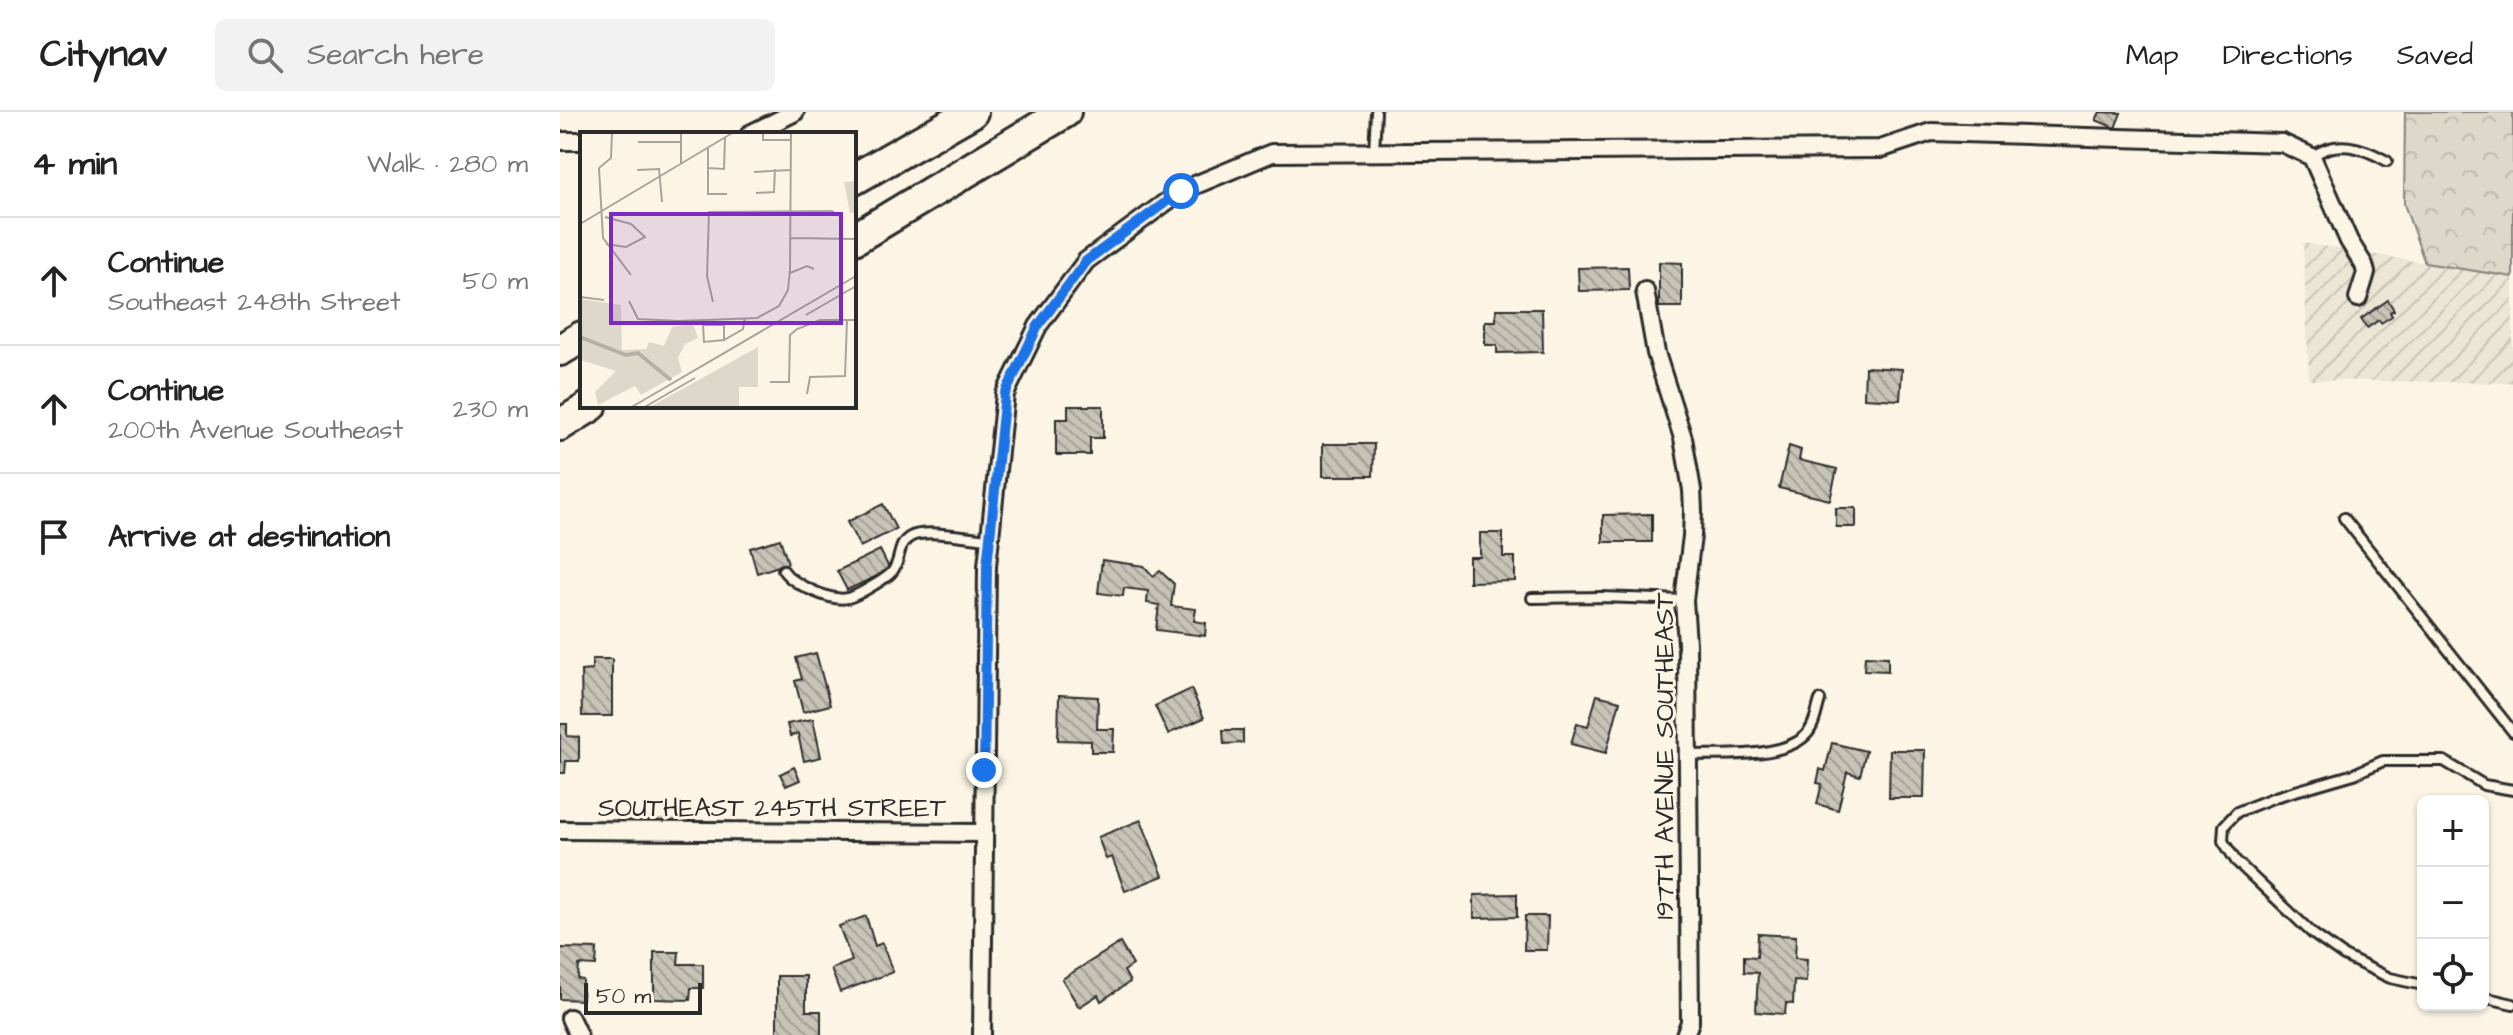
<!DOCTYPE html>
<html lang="en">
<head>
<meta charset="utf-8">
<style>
  body { margin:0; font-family:"Architects Daughter",sans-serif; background:#f2f2f2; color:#222 }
  .controls { position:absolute; right:24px; bottom:24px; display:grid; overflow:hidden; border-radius:12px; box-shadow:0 2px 6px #0004 }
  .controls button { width:72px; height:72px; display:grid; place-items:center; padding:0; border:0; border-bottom:2px solid #e0e0e0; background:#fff; color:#222; font:40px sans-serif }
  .scale { position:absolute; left:24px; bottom:20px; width:118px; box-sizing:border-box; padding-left:8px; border:4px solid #2b2b2b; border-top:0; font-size:22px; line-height:28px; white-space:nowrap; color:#2b2b2b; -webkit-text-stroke:6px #fcf5e5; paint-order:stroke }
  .stop { position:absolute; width:24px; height:24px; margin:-18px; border:6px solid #1a73e8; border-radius:50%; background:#fff }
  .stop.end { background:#1a73e8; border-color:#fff; box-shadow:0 2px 8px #0008 }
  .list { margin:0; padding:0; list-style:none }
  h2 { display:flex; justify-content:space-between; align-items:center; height:104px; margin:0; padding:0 32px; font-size:34px }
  h2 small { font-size:26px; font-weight:400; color:#767676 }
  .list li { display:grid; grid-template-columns:52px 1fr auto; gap:24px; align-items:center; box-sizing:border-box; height:128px; padding:0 32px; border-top:2px solid #e0e0e0 }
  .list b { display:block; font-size:30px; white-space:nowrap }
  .list p { margin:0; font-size:26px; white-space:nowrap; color:#767676 }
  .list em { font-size:26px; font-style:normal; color:#767676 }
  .icon { flex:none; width:44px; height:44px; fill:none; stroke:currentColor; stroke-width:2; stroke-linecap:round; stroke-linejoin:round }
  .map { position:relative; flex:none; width:1953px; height:923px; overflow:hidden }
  header { display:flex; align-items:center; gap:48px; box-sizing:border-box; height:112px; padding:0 40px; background:#fff; border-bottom:2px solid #e0e0e0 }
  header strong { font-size:38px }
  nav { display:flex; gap:44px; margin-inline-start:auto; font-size:28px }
  .search { width:560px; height:72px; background:#f2f2f2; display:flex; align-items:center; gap:20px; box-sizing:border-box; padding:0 28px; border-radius:12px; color:#767676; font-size:30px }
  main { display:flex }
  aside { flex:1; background:#fff }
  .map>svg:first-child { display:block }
  .industrial { fill:url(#industrial-furrows) }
  .forest { fill:url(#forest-crowns); stroke:#84827a; stroke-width:2 }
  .building { fill:url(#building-back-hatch); stroke:#2b2b2b; stroke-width:2 }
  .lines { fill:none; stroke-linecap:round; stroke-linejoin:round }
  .service-casing { stroke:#2b2b2b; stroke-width:14 }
  .minor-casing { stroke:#2b2b2b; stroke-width:22 }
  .motorway-casing { stroke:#2b2b2b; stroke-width:36 }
  .service { stroke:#fcf5e5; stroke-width:8 }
  .minor { stroke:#fcf5e5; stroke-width:16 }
  .motorway { stroke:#fcf5e5; stroke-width:30 }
  .route { stroke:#1a73e8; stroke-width:10 }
  .labels { text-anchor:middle; stroke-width:6; stroke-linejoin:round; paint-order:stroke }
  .street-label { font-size:26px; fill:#2b2b2b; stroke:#fcf5e5 }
  .inset-river { fill:none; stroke:#b4b0a5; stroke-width:4 }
  .inset-road { fill:none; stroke:#a8a49b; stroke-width:2 }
  .view { fill:#7b2cbf; fill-opacity:0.15; stroke:#7b2cbf; stroke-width:4 }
  .inset-edge { fill:none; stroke:#2b2b2b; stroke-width:4 }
</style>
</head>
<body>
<header>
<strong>Citynav</strong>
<div class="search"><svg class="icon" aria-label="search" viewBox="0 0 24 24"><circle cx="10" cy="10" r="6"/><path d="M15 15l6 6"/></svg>Search here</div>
<nav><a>Map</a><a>Directions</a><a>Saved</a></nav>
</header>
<main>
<aside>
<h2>4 min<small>Walk · 280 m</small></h2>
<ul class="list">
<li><svg class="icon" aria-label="ahead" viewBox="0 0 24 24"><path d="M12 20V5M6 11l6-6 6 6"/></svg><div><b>Continue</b><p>Southeast 248th Street</p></div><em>50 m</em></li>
<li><svg class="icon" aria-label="ahead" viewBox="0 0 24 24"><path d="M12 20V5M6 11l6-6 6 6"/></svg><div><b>Continue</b><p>200th Avenue Southeast</p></div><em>230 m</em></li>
<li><svg class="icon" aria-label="arrive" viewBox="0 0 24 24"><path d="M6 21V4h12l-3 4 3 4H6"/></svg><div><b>Arrive at destination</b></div></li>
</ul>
</aside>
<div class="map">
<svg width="1953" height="923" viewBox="0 0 1953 923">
  <defs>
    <pattern id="industrial-furrows" width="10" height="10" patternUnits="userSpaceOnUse" patternTransform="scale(2)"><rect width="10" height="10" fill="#ece6d7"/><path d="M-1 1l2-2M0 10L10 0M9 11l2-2" fill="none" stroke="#cbc5b9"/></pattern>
    <pattern id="forest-crowns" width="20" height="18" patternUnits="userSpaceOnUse" patternTransform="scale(2)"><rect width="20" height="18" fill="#ded8ca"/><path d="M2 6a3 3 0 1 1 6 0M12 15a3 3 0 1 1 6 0" fill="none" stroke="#bfbaae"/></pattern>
    <pattern id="building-back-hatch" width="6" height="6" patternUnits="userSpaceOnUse" patternTransform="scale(2)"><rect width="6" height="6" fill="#c8c3b7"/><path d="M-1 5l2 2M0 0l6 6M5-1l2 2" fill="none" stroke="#a39f95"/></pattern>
  </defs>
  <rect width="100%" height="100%" fill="#fcf5e5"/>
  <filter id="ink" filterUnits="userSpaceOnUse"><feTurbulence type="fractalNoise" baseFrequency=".0125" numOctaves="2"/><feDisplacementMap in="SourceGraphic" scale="16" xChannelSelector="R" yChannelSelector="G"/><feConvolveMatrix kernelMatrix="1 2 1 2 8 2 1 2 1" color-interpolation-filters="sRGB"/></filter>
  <g filter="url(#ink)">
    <!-- industrial -->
    <polygon class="industrial" points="1743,131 1953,165 1953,271 1749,268"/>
    <!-- forest -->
    <polygon class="forest" points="1845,0 1953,0 1953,165 1865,151 1844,92"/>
    <!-- building -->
    <g class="building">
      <polygon points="1540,0 1561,1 1555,16 1536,8"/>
      <polygon points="1099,150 1122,151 1122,195 1099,195"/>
      <polygon points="1068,155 1069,178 1019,179 1018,156"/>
      <polygon points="1828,188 1834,198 1830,200 1832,204 1821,211 1819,208 1807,216 1801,207"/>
      <polygon points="936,197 982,197 983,240 937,241 937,233 925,233 925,209 936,209"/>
      <polygon points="1305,255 1342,257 1340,288 1304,286"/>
      <polygon points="508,294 543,294 543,326 530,326 530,343 496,343 496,307 508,307"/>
      <polygon points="763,332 814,332 813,364 763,364"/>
      <polygon points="1229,334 1241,338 1239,348 1277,357 1270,388 1219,376"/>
      <polygon points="323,392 336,417 300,435 287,410"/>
      <rect x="1276" y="396" width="20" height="19"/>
      <polygon points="1092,402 1092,430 1043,430 1043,403"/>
      <polygon points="920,421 943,421 943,445 955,445 955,469 909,470 909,445 920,445"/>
      <polygon points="220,427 228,451 197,461 190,436"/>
      <polygon points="320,438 330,458 287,478 277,459"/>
      <polygon points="542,448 584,454 593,464 600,459 614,472 611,494 636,497 634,509 646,511 645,524 596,518 599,493 587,491 588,479 564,476 563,484 538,481"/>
      <polygon points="256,541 270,593 243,600 235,569 242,567 236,546"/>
      <polygon points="1305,544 1328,545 1328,559 1304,558"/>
      <polygon points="32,547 52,547 52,604 22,604 21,559 32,558"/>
      <polygon points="631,577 644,606 608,622 595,594"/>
      <polygon points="499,583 538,585 537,617 554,617 553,640 531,640 531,629 498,628"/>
      <polygon points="1037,583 1060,589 1046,641 1011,632 1017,611 1028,614"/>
      <polygon points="253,607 261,645 244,649 238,622 230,624 227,612"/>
      <polygon points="0,612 7,612 7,624 19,625 19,649 6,649 5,661 0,661"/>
      <polygon points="663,618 683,618 683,631 664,632"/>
      <polygon points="1272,631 1306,639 1300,664 1287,660 1278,698 1257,692 1262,672 1257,671 1260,657 1265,659"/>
      <polygon points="1330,638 1365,638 1364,686 1329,686"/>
      <polygon points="234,655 240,668 226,674 220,662"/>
      <polygon points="581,708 603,764 565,779 552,745 546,747 538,725"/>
      <polygon points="957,782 957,805 914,806 914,783"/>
      <polygon points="306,804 315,834 322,831 333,860 280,880 271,857 292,849 279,814"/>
      <polygon points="965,804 988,804 987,838 964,838"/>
      <polygon points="1198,822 1236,824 1235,846 1247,847 1246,870 1234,869 1233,892 1226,891 1225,902 1196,900 1198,861 1184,860 1184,844 1197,845"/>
      <polygon points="560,831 573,853 564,859 570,870 541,889 538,883 519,895 502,867"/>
      <polygon points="0,836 37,837 36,854 19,853 18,867 23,868 22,888 0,887"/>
      <polygon points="94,840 119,840 118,852 143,852 143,876 131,876 130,888 94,887"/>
      <polygon points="217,864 246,864 246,899 261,899 261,923 217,923"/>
    </g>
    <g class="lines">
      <defs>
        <g id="service">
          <polyline points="814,40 816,0"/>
          <path d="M1752 45C1776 26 1802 35 1827 49"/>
          <polyline points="1784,406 1953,620"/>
          <path d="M223 458C232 472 271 490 288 486 297 484 325 467 331 461 342 450 336 433 350 425 365 416 412 426 429 427"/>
          <polyline points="972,486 1042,485 1124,488"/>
          <path d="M1128 643C1160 642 1222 647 1246 623 1255 614 1256 600 1260 588"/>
          <polyline points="1863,873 1830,866 1784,844 1753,822 1676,749 1663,729 1664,714 1677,700 1715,685 1794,662 1823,649 1884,649 1924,673 1953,678"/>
          <polyline points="1923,885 1953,892"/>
        </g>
        <g id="minor">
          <polyline points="190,22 235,0"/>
          <polyline points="0,29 22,29"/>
          <polyline points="1085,179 1096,241 1123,326 1132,378 1133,399 1132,424 1124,488 1127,532 1130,910 1125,923"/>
          <polyline points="0,718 423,721"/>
          <polyline points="10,906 18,923"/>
          <polyline points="422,923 427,454 445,282 478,214 526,149 621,79 712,41 1320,37 1371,20 1722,31 1752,45 1789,129 1804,153 1806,161 1798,186"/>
        </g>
        <g id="motorway">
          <polyline points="294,67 412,0"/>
          <polyline points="294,127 505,0"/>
          <polyline points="0,238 22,225"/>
          <polyline points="0,313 31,294"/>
        </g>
      </defs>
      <!-- service casing -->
      <use href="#service" class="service-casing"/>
      <!-- minor casing -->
      <use href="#minor" class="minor-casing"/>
      <!-- motorway casing -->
      <use href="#motorway" class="motorway-casing"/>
      <!-- service -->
      <use href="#service" class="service"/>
      <!-- minor -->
      <use href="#minor" class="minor"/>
      <!-- motorway -->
      <use href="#motorway" class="motorway"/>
    </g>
  </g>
  <g class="lines" filter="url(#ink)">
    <!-- route -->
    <polyline class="route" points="424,658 427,454 445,282 478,214 526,149 621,79"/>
  </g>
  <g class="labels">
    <!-- street labels -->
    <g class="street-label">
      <text transform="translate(1104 644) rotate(-90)" y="9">197TH AVENUE SOUTHEAST</text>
      <text x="212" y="704">SOUTHEAST 245TH STREET</text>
    </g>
  </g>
  <!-- overview -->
  <g transform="translate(20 20)">
    <rect width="276" height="276" fill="#fcf5e5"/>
    <path d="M276 49V81H270L264 50ZM0 167 41 173 42 218 66 217 69 210 84 214 92 195 113 191 118 206 105 212 98 226 102 240 61 263 55 254 18 273 15 260 36 239 0 228ZM178 215V255H159V276H68Z" fill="#ded8ca"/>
    <path class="inset-river" d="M0 205 46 223 58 221 91 248"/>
    <path class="inset-road" d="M183 0V8H211M58 10H101M128 15V62H147M101 31V0M19 36 23 106 51 143M19 36 31 26 32 0M128 36 144 37 145 6M57 38 79 37 82 70M174 40 210 38M176 61 194 60 195 37M25 85 51 92 65 105 46 115 26 112M0 92 154 0M211 106 276 107M210 141 227 134 234 137M0 165 24 168M49 169 58 187 99 189 177 186 199 174 208 158 210 138 211 0M133 170 127 144 129 80 252 79 259 84M226 183 276 154M144 208 124 210 123 193H144V208L163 197 165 186M190 250H209L210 203 217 197 240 188H276M227 262 230 245 265 244 267 188M50 276 276 144M63 276 115 246"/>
    <path class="view" d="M31 82H261V191H31Z"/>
    <rect width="276" height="276" class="inset-edge"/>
  </g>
</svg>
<div class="controls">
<button>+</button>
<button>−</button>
<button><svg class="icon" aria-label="locate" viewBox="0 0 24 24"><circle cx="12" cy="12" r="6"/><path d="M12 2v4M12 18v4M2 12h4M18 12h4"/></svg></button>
</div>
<div class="scale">50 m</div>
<div class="stop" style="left:621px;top:79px"></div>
<div class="stop end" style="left:424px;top:658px"></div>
</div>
</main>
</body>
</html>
